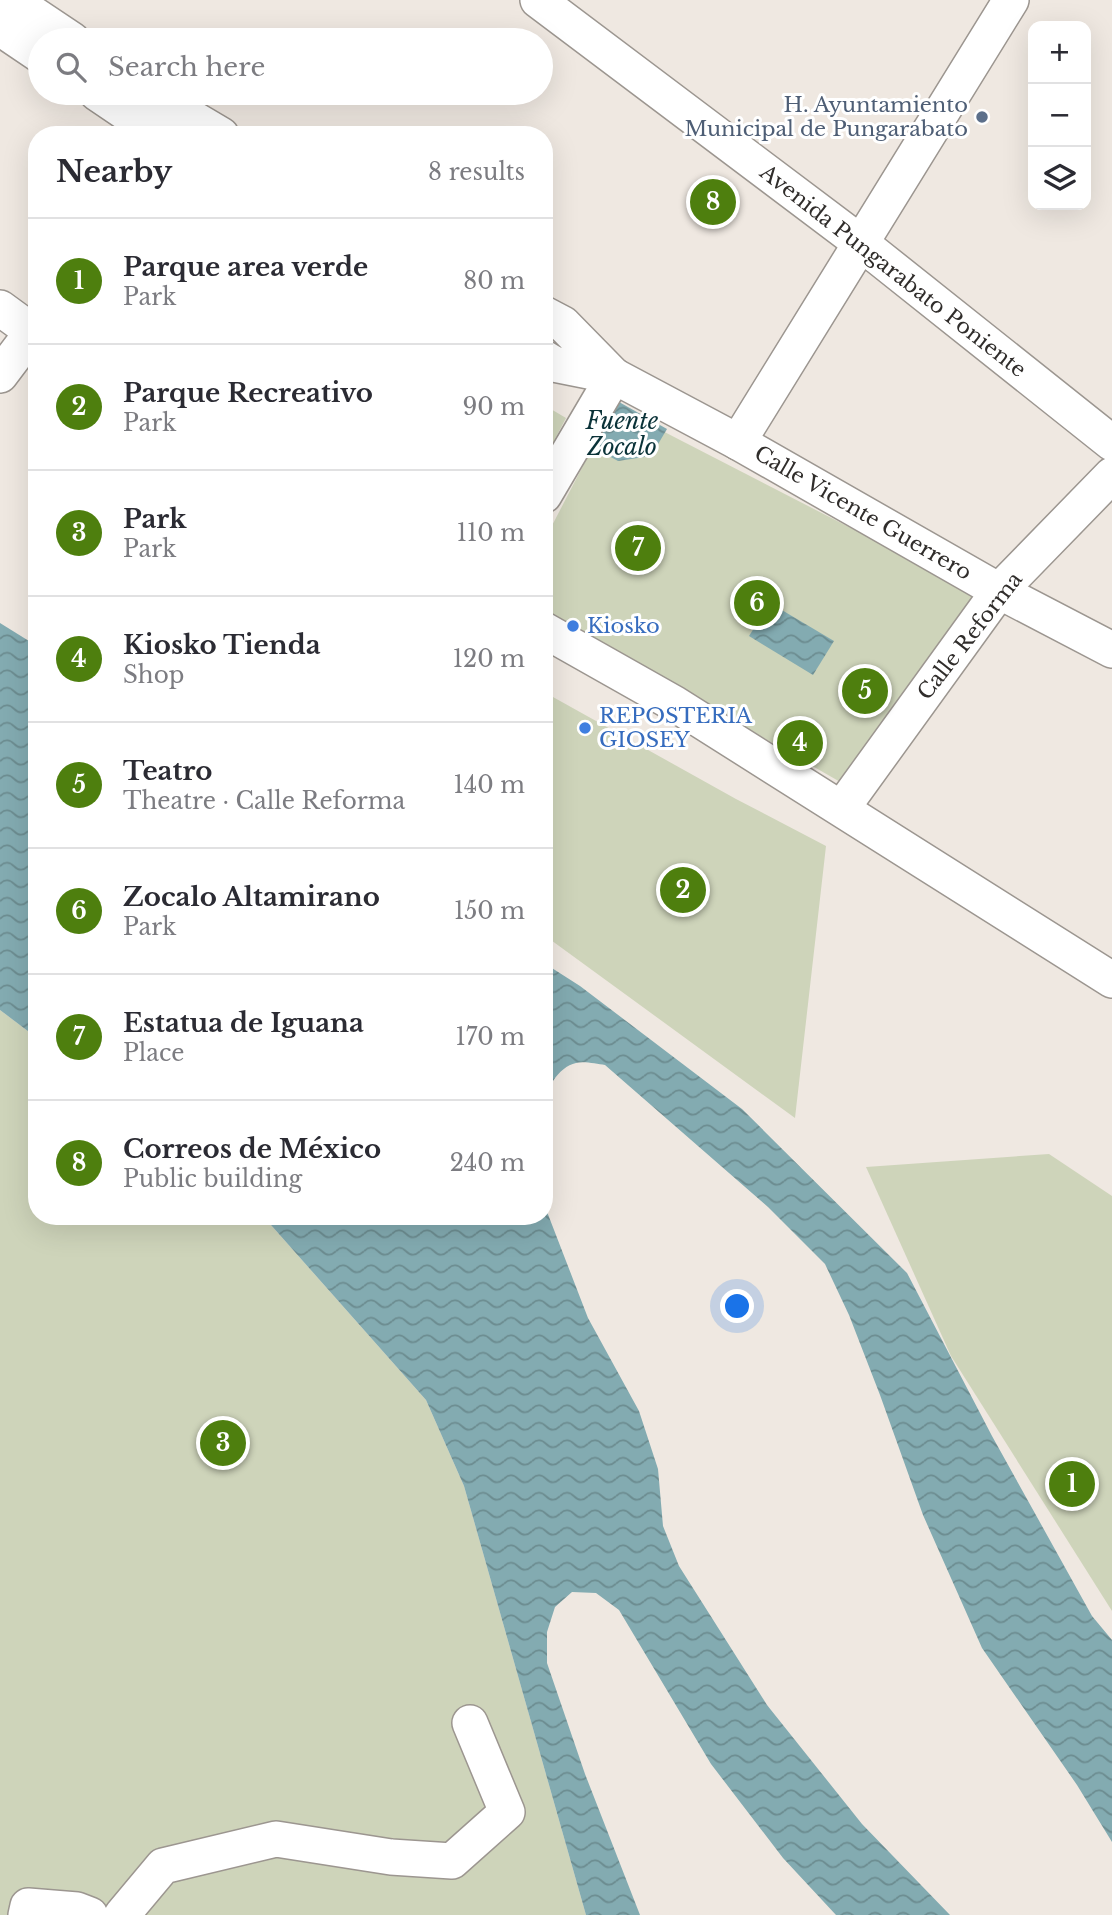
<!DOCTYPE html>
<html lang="en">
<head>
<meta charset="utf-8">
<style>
  body { margin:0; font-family:"Libre Baskerville",serif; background:#f7f7f7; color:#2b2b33 }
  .controls { position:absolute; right:21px; top:21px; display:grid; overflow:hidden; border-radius:14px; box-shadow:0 7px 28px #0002 }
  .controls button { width:63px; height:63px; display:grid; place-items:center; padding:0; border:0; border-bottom:2px solid #e1e1e2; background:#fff; color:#2b2b33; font:35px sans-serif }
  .you { position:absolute; left:738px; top:1307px; width:24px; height:24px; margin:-18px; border:5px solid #fff; border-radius:50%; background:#1a73e8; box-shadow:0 0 0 10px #1a73e833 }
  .badge { display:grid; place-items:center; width:46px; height:46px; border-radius:50%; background:#4e7f0e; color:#fff; font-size:23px; font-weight:700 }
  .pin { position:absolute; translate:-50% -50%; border:4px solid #fff; box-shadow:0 2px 7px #0006 }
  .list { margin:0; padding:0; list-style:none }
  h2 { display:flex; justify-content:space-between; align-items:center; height:91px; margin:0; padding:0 28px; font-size:30px }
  h2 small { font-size:23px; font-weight:400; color:#7c7c81 }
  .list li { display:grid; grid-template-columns:46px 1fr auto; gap:21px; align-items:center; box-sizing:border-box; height:126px; padding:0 28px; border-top:2px solid #e1e1e2 }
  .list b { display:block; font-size:26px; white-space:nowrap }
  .list p { margin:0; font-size:23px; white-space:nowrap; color:#7c7c81 }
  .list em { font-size:23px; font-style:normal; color:#7c7c81 }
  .icon { flex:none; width:38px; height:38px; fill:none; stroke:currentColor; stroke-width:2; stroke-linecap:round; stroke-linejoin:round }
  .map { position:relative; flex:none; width:1112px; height:1915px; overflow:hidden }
  .search { position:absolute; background:#fff; box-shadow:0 7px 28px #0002; left:28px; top:28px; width:525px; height:77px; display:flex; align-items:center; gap:18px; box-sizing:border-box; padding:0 24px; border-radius:38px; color:#7c7c81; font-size:26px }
  .panel { position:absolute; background:#fff; box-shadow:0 7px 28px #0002; left:28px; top:126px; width:525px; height:1099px; border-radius:28px }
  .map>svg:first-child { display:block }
  .green { fill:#ced4ba }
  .water { fill:url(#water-waves) }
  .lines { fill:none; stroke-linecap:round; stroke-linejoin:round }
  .minor-casing { stroke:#9c9690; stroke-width:38 }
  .minor { stroke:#fff; stroke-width:35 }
  .service-dot { fill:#5c6f8a; stroke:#fff; stroke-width:2.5 }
  .shop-dot { fill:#3f7fe0; stroke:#fff; stroke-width:2.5 }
  .labels { text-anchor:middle; stroke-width:6; stroke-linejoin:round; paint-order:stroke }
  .service-label { font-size:21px; fill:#4e5e75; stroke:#fff; text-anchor:end }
  .street-label { font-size:21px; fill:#302d2b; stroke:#fff }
  .shop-label { font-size:21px; fill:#366cbe; stroke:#fff; text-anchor:start }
  .water-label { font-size:23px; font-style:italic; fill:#0a3238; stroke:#fff }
</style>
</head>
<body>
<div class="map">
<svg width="1112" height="1915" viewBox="0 0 1112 1915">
  <defs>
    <pattern id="water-waves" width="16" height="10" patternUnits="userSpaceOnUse" patternTransform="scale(1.75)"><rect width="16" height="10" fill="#83abb1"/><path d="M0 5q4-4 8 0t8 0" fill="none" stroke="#6c8c90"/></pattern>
  </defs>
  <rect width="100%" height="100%" fill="#efe8e1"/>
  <!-- green -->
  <g class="green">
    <polygon points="544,405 566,418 544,460"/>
    <polygon points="614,406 977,593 849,787 544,612 544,541"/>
    <polygon points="544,692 736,799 826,846 795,1118 544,935"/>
    <polygon points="0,1010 37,1038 37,1216 263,1216 426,1400 464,1486 586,1915 0,1915"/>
    <polygon points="1049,1154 1112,1196 1112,1611 951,1356 866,1167"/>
  </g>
  <!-- water -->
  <g class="water">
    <polygon points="612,398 667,429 651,456 618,461 587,444"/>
    <polygon points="770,603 834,641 813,675 749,636"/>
    <polygon points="0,623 37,646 37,1038 0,1010"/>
    <path d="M544 963 580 986 742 1109 907 1273 992 1436 1092 1616 1112 1640V1842L1077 1785 982 1648 923 1515 880 1395 849 1315 825 1264 768 1207 605 1065C597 1064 584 1061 576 1063 558 1067 545 1090 544 1107Z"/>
    <polygon points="544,1204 588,1318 639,1411 658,1469 663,1526 679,1566 767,1705 862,1824 950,1915 836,1915 783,1858 711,1764 619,1610 596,1593 572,1592 555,1607 547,1632 547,1663 585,1774 640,1915 586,1915 464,1486 426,1400 263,1216 544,1216"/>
  </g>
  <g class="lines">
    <defs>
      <g id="minor">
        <polyline points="12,0 72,40"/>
        <polyline points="538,0 862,244 1112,443"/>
        <polyline points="0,28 40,55"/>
        <polyline points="97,93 159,135"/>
        <polyline points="150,93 221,135"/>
        <polyline points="0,308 37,335"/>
        <polyline points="544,314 563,324 614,376"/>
        <polyline points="544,358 554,364 614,376 738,442 999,591 1112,650"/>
        <polyline points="0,375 37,326"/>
        <polyline points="738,442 1011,0"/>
        <polyline points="544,495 614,376"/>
        <polyline points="544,630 675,704 1112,980"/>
        <polyline points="842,808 999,591 1112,475"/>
        <polyline points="26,1915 28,1906 77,1910 90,1915"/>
        <polyline points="122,1915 163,1866 276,1839 391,1857 452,1861 507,1812 470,1723"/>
      </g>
    </defs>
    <!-- minor casing -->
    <use href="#minor" class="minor-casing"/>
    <!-- minor -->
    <use href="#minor" class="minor"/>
  </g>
  <!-- markers -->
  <circle class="service-dot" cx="982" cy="117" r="7"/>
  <g class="shop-dot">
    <circle cx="573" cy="626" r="7"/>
    <circle cx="585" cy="728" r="7"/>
  </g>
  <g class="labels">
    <!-- service labels -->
    <g class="service-label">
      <text x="968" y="112">H. Ayuntamiento<tspan x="968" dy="24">Municipal de Pungarabato</tspan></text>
    </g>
    <!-- street labels -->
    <g class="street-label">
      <text transform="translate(893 271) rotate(38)" y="7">Avenida Pungarabato Poniente</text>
      <text transform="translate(863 513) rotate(30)" y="7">Calle Vicente Guerrero</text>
      <text transform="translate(970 636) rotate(-52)" y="7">Calle Reforma</text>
    </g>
    <!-- shop labels -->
    <g class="shop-label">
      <text x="587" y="633">Kiosko</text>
      <text x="599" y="723">REPOSTERIA<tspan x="599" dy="24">GIOSEY</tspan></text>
    </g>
    <!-- water labels -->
    <g class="water-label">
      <text x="622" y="429">Fuente<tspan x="622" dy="26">Zocalo</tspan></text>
    </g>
  </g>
</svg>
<div class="controls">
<button>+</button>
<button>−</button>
<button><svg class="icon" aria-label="layers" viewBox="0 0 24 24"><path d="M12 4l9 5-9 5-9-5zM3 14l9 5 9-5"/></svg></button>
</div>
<div class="you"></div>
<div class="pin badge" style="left:1072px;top:1484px">1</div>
<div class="pin badge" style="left:683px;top:890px">2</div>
<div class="pin badge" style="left:223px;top:1443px">3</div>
<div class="pin badge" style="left:800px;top:743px">4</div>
<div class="pin badge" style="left:865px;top:691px">5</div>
<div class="pin badge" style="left:757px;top:603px">6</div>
<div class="pin badge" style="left:638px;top:548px">7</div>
<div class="pin badge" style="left:713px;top:202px">8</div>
<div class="search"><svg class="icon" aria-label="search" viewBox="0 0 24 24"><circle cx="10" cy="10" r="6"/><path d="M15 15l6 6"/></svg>Search here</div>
<section class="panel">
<h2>Nearby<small>8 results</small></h2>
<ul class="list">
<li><span class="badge">1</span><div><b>Parque area verde</b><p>Park</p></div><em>80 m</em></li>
<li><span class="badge">2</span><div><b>Parque Recreativo</b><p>Park</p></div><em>90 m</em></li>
<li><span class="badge">3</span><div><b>Park</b><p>Park</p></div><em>110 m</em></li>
<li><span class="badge">4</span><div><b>Kiosko Tienda</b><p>Shop</p></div><em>120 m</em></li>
<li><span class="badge">5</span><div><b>Teatro</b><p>Theatre · Calle Reforma</p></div><em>140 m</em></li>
<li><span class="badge">6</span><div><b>Zocalo Altamirano</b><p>Park</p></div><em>150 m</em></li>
<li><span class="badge">7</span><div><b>Estatua de Iguana</b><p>Place</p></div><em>170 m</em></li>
<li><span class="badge">8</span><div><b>Correos de México</b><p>Public building</p></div><em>240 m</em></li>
</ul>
</section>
</div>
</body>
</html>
